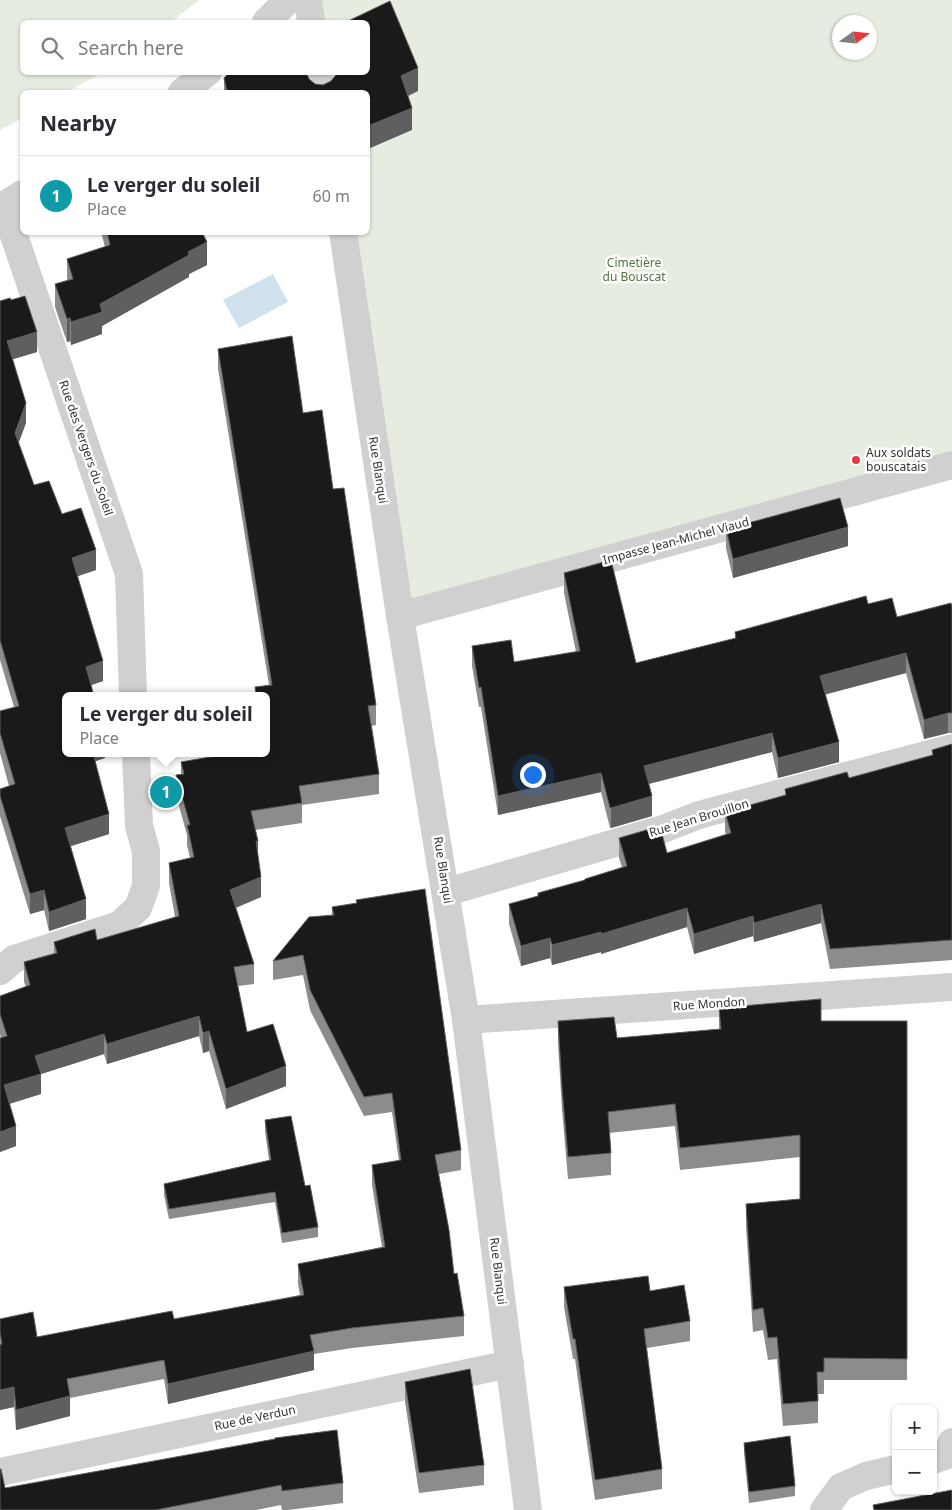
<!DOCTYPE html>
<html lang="en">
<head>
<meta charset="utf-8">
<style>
  body { margin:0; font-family:"Noto Sans",sans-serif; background:#f7f7f7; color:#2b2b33 }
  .controls { position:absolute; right:15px; bottom:15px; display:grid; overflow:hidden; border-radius:8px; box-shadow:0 1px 4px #0004 }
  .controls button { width:45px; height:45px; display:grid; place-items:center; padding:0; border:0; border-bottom:1px solid #e1e1e2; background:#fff; color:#2b2b33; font:25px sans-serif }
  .compass { position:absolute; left:832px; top:15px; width:45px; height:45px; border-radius:50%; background:#fff; box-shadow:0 1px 4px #0004; rotate:75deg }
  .you { position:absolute; left:532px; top:774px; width:18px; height:18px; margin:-12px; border:4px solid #fff; border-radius:50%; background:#1a73e8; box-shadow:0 0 0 8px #1a73e833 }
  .badge { display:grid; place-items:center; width:32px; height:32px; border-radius:50%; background:#7c3aed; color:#fff; font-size:16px; font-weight:700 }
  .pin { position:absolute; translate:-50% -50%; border:2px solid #fff; box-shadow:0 1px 5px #0006 }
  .popup { position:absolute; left:62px; top:692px; width:208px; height:65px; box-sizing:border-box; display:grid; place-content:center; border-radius:8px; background:#fff; filter:drop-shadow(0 1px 4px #0005); font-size:16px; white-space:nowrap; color:#7c7c81 }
  .popup b { font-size:19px; color:#2b2b33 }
  .popup::after { content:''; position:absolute; left:50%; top:100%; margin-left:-10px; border:10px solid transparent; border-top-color:#fff }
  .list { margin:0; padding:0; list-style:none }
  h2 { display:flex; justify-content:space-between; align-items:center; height:65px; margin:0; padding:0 20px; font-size:21px }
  h2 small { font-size:16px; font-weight:400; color:#7c7c81 }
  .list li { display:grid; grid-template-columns:32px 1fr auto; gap:15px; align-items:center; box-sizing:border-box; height:80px; padding:0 20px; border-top:1px solid #e1e1e2 }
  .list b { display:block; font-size:19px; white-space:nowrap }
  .list p { margin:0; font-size:16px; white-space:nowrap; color:#7c7c81 }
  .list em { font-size:16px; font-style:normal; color:#7c7c81 }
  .icon { flex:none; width:28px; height:28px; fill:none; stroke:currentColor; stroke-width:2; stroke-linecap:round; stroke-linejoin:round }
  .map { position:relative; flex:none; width:952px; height:1510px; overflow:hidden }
  .search { position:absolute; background:#fff; box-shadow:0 1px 4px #0004; left:20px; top:20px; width:350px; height:55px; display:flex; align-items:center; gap:12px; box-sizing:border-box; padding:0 18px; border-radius:8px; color:#7c7c81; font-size:19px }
  .panel { position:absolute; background:#fff; box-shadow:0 1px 4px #0004; left:20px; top:90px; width:350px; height:145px; border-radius:8px }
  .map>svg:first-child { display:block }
  .green { fill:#e6ecdf; fill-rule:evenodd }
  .water { fill:#cfe2ee }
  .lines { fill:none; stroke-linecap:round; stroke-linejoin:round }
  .minor { stroke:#d0d0d0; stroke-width:28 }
  .tertiary { stroke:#d0d0d0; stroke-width:28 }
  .wall { fill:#8c8c8c }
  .shaded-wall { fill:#5f5f5f }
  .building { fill:#1a1a1a; stroke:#5f5f5f }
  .poi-dot { fill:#e63946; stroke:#fff; stroke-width:2 }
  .labels { text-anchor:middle; stroke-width:5; stroke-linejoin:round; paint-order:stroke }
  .park-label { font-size:12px; fill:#56703f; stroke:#fff }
  .street-label { font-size:12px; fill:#333; stroke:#fff }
  .poi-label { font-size:12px; fill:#333; stroke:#fff; text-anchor:start }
</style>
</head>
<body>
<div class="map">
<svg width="952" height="1510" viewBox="0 0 952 1510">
  <rect width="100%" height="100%" fill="#fff"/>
  <!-- green -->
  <g class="green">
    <polygon points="0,0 199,0 171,22 22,22 22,72 102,73 67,92 22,92 22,118 0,130"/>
    <path d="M308 0H952V460L400 616 343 233 368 232V92H321L318 73 368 72V22H311ZM840 22H870V52H840Z"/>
  </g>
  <!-- water -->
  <polygon class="water" points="273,274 288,302 239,328 223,300"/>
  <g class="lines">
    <!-- minor -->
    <g class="minor">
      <polyline points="308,0 311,22"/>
      <polyline points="318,72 321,92"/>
      <polyline points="4,206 129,574 133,696"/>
      <polyline points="343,232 400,616 466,1020 528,1510"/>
      <polyline points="400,616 952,465"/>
      <polyline points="447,892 663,829 699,815 952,748"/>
      <polyline points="0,971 14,959 119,925 138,908 146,886 146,851 139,826 136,753"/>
      <polyline points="466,1020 952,987"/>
      <polyline points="933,1460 947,1455 952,1442"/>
      <polyline points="0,1472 510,1364"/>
      <polyline points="824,1510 841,1487 866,1476 896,1469"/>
    </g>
    <!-- tertiary -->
    <g class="tertiary">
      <polyline points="266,22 288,0"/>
      <polyline points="182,92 208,72"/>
      <polyline points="0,208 22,194"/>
    </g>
  </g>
  <!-- wall -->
  <g class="wall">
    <polygon points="336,72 368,72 418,91 408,96 412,130 368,92 224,92 224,78 309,79 315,84 323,85 331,81 336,75"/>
    <polygon points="101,232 202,232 207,265 189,274 189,277 102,326 102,334 71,345 70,341 67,342 55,307 55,284 67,280 67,259 105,247"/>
    <polygon points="0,301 37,352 13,359 26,423 18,443 34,485 62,514 96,570 78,576 103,681 91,685 105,753 105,758 95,761 109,834 71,846 86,919 49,931 44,910 30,914 0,816 0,789 9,786 0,753 0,711 14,707 0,660"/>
    <polygon points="218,349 303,413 333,489 376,705 376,725 372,726 379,774 379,794 302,805 302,823 255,830 261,897 236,908 254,964 254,984 238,986 247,1032 286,1086 226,1109 209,1051 203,1053 199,1036 107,1064 104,1054 41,1074 41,1094 10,1104 16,1146 0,1152 0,1038 1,1038 0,1034 0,996 26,987 24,982 24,962 54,953 54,942 97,940 175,917 169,883 169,863 190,858 187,845 187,835 176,795 176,775 181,774 181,762 266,753 266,696 255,696 255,687 269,685 218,369"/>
    <polygon points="726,529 848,546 733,578 726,548"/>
    <polygon points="564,573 636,663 735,639 735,632 868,604 897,617 952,606 952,733 948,733 924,739 906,673 825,694 839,762 778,778 772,752 649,784 652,816 611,828 610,828 601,792 498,815 481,707 479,707 472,666 472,646 514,662 576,652 564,593"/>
    <polygon points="952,744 952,960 830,969 821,923 754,942 753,936 694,954 687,927 601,954 601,952 552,965 550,958 521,966 509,924 509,904 538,896 538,893 585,880 622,867 619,858 619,838 667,853 726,834 725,832 725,812 785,795 785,789 849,778 932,755 932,750"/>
    <polygon points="332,907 461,1150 461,1170 439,1174 454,1274 464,1316 464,1336 352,1348 314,1354 314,1370 168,1404 164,1379 70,1398 70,1416 16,1430 14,1407 0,1410 0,1319 37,1337 174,1319 300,1295 298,1284 298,1264 382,1247 372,1185 372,1165 399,1161 392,1112 364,1116 310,1010 303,975 273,980 273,961 332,915"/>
    <polygon points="719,1008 821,1021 907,1021 907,1380 824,1380 824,1394 818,1394 818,1423 783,1426 777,1359 768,1360 763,1330 753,1332 746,1226 746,1204 800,1199 800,1157 680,1170 675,1126 609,1133 611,1153 611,1175 568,1179 562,1109 558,1043 558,1021 617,1038 719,1029"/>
    <polygon points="265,1120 305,1186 318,1227 318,1237 282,1243 275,1202 169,1219 164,1195 164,1184 269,1160 265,1131"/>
    <polygon points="564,1287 650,1291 690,1321 690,1341 647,1348 662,1469 662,1489 595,1500 575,1359 573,1359 564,1307"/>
    <polygon points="405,1382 484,1465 484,1485 419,1493 405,1402"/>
    <polygon points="744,1443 795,1486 795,1496 749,1503 744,1453"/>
    <polygon points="343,1483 343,1503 288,1510 282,1510 281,1505 256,1510 0,1510 5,1488"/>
  </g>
  <!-- shaded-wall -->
  <g class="shaded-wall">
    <polygon points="418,68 418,91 401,99 401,76"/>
    <polygon points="412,108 412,130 368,149 368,126"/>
    <polygon points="207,242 207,265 189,274 189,277 102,326 102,334 71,345 71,322 100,304 188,252"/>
    <polygon points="70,318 70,341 67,342 67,319"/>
    <polygon points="37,332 37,352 7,361 7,341"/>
    <polygon points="26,403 26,423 15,453 15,433"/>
    <polygon points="848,527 848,546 733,578 733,559"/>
    <polygon points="96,550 96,570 72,578 72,558"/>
    <polygon points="906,653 906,673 820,696 820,676"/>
    <polygon points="103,661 103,681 86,687 86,667"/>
    <polygon points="948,713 948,733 924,739 924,720"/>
    <polygon points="772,733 772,752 644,785 644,766"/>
    <polygon points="839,742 839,762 778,778 778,758"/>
    <polygon points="90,753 105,753 105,758 90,763"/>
    <polygon points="601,773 601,792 498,815 498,796"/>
    <polygon points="652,796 652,816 611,828 611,808"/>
    <polygon points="109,814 109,834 65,848 65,828"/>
    <polygon points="256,841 258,841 258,861"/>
    <polygon points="261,877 261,897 230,910 230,890"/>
    <polygon points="44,890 44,910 30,914 30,894"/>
    <polygon points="86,899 86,919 49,931 49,912"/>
    <polygon points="821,904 821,923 754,942 754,923"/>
    <polygon points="687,908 687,927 601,954 601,934"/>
    <polygon points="753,916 753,936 694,954 694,934"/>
    <polygon points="601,932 601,952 552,965 552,945"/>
    <polygon points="550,938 550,958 521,966 521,946"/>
    <polygon points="199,1016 199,1036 107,1064 107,1044"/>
    <polygon points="209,1031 209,1051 203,1053 203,1033"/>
    <polygon points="104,1034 104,1054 41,1074 41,1094 4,1105 4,1085 35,1056"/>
    <polygon points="286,1066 286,1086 226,1109 226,1089"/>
    <polygon points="16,1126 16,1146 0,1152 0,1132"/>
    <polygon points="314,1351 314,1370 168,1404 168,1384"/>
    <polygon points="14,1387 14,1407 0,1410 0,1390"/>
    <polygon points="70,1396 70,1416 16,1430 16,1410"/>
  </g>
  <!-- building -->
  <g class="building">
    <polygon points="390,1 418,68 401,76 412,108 368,126 368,92 227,92 224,78 230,72 306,72 309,79 315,84 323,85 331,81 336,75 336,72 352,72 355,74 354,72 368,72 368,22 346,22"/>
    <polygon points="107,232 202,232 207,242 188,252 189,255 100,304 102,312 71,322 70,318 67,319 55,284 73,279 67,259 110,245"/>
    <polygon points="25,296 37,332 7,341 26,403 15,433 34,485 49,481 62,514 81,508 96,550 72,558 103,661 86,667 94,696 66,696 66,753 93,753 109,814 65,828 86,899 49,912 44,890 30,894 0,796 0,789 15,784 0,733 0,711 19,706 0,640 0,301 10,298 11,300"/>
    <polygon points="292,336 303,413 322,410 333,489 344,488 376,705 368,706 379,774 299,786 302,803 251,811 258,841 256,841 261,877 230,890 254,964 234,967 247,1032 273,1024 286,1066 226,1089 209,1031 203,1033 199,1016 107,1044 104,1034 35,1056 41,1074 4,1085 16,1126 0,1132 0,1038 7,1036 0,1014 0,996 30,985 24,962 57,953 54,942 95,929 97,940 179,916 169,863 194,857 187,825 190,825 176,775 184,774 181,762 233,753 266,753 266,696 256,696 255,687 272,685 218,349"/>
    <polygon points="840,498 848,527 733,559 726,529"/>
    <polygon points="611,560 636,663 736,638 735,632 866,596 868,604 892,598 897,617 951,603 952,606 952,713 948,713 924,720 906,653 820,676 839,742 778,758 772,733 644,766 652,796 611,808 610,808 601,773 498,796 481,687 479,688 472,646 511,640 514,662 580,651 564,573"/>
    <polygon points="952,744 952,940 830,949 821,904 754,923 753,916 694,934 687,908 601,934 601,932 552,945 550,938 521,946 509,904 538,896 538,893 585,880 585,879 627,866 619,838 660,826 667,853 731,833 725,812 786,795 785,789 847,772 849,778 933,755 932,750"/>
    <polygon points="425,889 461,1150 435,1155 449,1230 454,1274 457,1273 464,1316 352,1328 310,1335 314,1351 168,1384 164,1360 67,1379 70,1396 16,1410 14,1387 0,1390 0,1345 2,1344 0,1332 0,1319 33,1312 37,1337 172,1311 174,1319 304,1295 298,1264 385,1247 372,1165 401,1160 392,1093 364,1097 310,990 303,955 273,961 309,917 334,915 332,907 357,903 356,900"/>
    <polygon points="821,999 821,1021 907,1021 907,1359 824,1358 824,1372 817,1372 818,1401 783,1404 777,1337 768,1338 763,1308 753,1310 746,1204 800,1199 800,1135 680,1148 675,1104 608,1112 611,1153 568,1157 562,1088 558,1021 614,1017 617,1038 721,1029 719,1008"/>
    <polygon points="291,1116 305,1186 310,1185 318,1227 282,1233 275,1192 169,1209 164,1184 271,1160 265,1120"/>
    <polygon points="648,1276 650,1291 684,1285 690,1321 644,1329 662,1469 595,1480 575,1339 573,1339 564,1287"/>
    <polygon points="470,1369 484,1465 419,1473 405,1382"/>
    <polygon points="337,1430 343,1483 282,1491 281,1485 156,1510 0,1510 0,1469 1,1469 5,1488 275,1439 275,1438"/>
    <polygon points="790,1436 795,1486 749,1492 744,1443"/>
    <polygon points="952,1490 952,1510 874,1510 873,1505"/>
  </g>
  <!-- markers -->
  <circle class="poi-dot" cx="856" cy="460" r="5"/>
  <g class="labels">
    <!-- park labels -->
    <g class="park-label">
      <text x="634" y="267">Cimetière<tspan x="634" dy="14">du Bouscat</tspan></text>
    </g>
    <!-- street labels -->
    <g class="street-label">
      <text transform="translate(86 448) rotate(71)" y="4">Rue des Vergers du Soleil</text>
      <text transform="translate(378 470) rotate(81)" y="4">Rue Blanqui</text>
      <text transform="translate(676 541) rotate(-15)" y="4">Impasse Jean-Michel Viaud</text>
      <text transform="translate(699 818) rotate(-17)" y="4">Rue Jean Brouillon</text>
      <text transform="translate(443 870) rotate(81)" y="4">Rue Blanqui</text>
      <text transform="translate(709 1004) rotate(-4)" y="4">Rue Mondon</text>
      <text transform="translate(498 1271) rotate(83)" y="4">Rue Blanqui</text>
      <text transform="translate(255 1418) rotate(-12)" y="4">Rue de Verdun</text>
    </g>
    <!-- poi labels -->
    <g class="poi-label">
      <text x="866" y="457">Aux soldats<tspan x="866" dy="14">bouscatais</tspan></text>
    </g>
  </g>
</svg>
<div class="controls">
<button>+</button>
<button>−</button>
</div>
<svg class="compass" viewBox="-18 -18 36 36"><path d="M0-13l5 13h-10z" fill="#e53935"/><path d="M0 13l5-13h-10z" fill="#7c7c81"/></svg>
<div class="you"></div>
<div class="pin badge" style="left:166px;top:792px;background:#0f9aa8">1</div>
<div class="popup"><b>Le verger du soleil</b>Place</div>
<div class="search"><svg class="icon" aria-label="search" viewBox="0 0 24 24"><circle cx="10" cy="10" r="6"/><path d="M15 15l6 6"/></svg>Search here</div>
<section class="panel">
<h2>Nearby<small></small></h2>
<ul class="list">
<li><span class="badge" style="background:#0f9aa8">1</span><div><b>Le verger du soleil</b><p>Place</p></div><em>60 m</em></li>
</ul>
</section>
</div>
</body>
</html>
